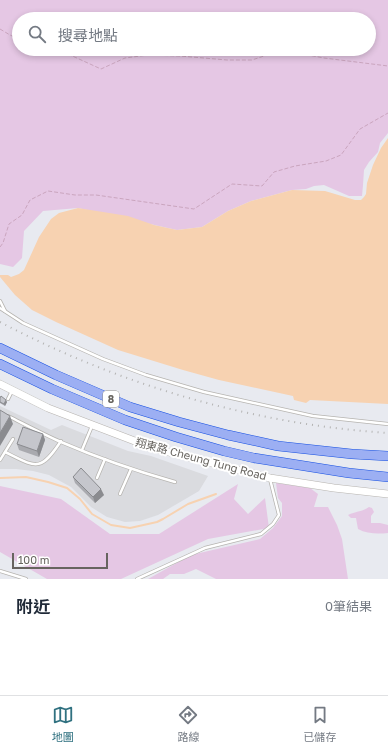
<!DOCTYPE html>
<html lang="zh-TW">
<head>
<meta charset="utf-8">
<style>
  body { margin:0; font-family:"Golos Text","Noto Sans TC",sans-serif; background:#f6f6f7; color:#1f2937 }
  .scale { position:absolute; left:12px; bottom:10px; width:96px; box-sizing:border-box; padding-left:4px; border:2px solid #67645f; border-top:0; font-size:11px; line-height:14px; white-space:nowrap; color:#67645f; -webkit-text-stroke:3px #fff; paint-order:stroke }
  .list { margin:0; padding:0; list-style:none }
  h2 { display:flex; justify-content:space-between; align-items:center; height:52px; margin:0; padding:0 16px; font-size:17px }
  h2 small { font-size:13px; font-weight:400; color:#747a83 }
  .icon { flex:none; width:22px; height:22px; fill:none; stroke:currentColor; stroke-width:2; stroke-linecap:round; stroke-linejoin:round }
  .map { position:relative; flex:none; width:388px; height:579px; overflow:hidden }
  .search { position:absolute; background:#fff; box-shadow:0 2px 6px #0003; left:12px; right:12px; top:12px; height:44px; display:flex; align-items:center; gap:10px; box-sizing:border-box; padding:0 14px; border-radius:22px; color:#747a83; font-size:15px }
  .sheet { height:116px; background:#fff }
  nav { display:flex; justify-content:space-around; align-items:center; box-sizing:border-box; height:56px; border-top:1px solid #e0e1e3; background:#fff; font-size:11px; color:#747a83 }
  nav a { display:grid; justify-items:center; gap:2px }
  nav .on { color:#307180 }
  .map>svg:first-child { display:block }
  .industrial { fill:#dadbdf }
  .green { fill:#e5c7e4; fill-rule:evenodd }
  .water { fill:#f7d2b1 }
  .lines { fill:none; stroke-linecap:round; stroke-linejoin:round }
  .stream { stroke:#f7d2b1; stroke-width:2 }
  .lane-casing { stroke:#b6b4b0; stroke-width:4 }
  .secondary-casing { stroke:#b7b4b0; stroke-width:8 }
  .highway-casing { stroke:#1650e2; stroke-width:10 }
  .path { stroke:#caa5be; stroke-width:1; stroke-dasharray:4 2; stroke-linecap:butt }
  .lane { stroke:#fff; stroke-width:2.5 }
  .secondary { stroke:#fff; stroke-width:7 }
  .highway { stroke:#9caff3; stroke-width:9 }
  .rail { stroke:#b3b3b2; stroke-width:2; stroke-dasharray:1 5; stroke-linecap:butt }
  .wall { fill:#a9aaaf }
  .shaded-wall { fill:#8a8b8f }
  .building { fill:#c5c6cc; stroke:#8a8b8f }
  .labels { text-anchor:middle; stroke-width:4; stroke-linejoin:round; paint-order:stroke }
  .shield { fill:#fff; stroke:#95928f; stroke-width:1 }
  .shield-label { font-size:10px; font-weight:bold; fill:#67645f }
  .street-label { font-size:11px; fill:#67645f; stroke:#fff }
</style>
</head>
<body>
<div class="map">
<svg width="388" height="579" viewBox="0 0 388 579">
  <rect width="100%" height="100%" fill="#e8eaf0"/>
  <!-- industrial -->
  <polygon class="industrial" points="0,406 51,430 62,425 128,451 151,456 208,476 199,491 158,515 140,521 125,522 107,517 91,507 71,487 49,475 33,471 16,469 0,469"/>
  <!-- green -->
  <g class="green">
    <path d="M0 0H388V133L380 143 378 152 369 162 364 170 363 185 362 196H349L324 185 314 186 306 189 292 190 251 201 228 211 202 227 177 230 78 208 43 211 24 231 22 258 13 267 0 264ZM19 19H369V49H19Z"/>
    <polygon points="276,483 310,488 318,494 314,507 328,507 337,525 342,539 348,579 216,579 196,569 184,574 170,574 163,579 148,579 191,555 260,539 273,528 282,516 282,503 278,498"/>
    <polygon points="238,484 234,499 248,514 265,498 269,528 208,539 121,579 47,579 0,552 0,486 61,499 110,534 159,534"/>
    <path d="M369 507 372 508 374 512 371 516V523H380L388 525V533C378 534 367 534 358 529L356 518H351L348 515C356 511 362 512 369 507Z"/>
  </g>
  <!-- water -->
  <polygon class="water" points="388,138 388,404 310,400 306,403 294,400 293,396 219,380 183,370 118,350 56,322 32,310 15,295 0,277 0,275 8,275 11,277 19,274 24,270 39,237 51,219 59,213 78,208 128,216 154,225 177,230 202,227 228,211 251,201 292,190 325,191 355,200 361,200 364,197 366,194 367,183 373,165 381,148"/>
  <g class="lines">
    <!-- stream -->
    <polyline class="stream" points="0,478 26,477 48,482 67,488 80,499 92,514 111,525 130,528 157,522 163,519 188,504 216,494"/>
    <defs>
      <g id="lane">
        <polyline points="0,301 5,311"/>
        <polyline points="0,308 23,323 103,359 146,375 204,392 313,416 388,424"/>
        <polyline points="8,399 12,391"/>
        <path d="M8 416C26 425 43 434 61 442 98 458 136 471 175 482"/>
        <polyline points="82,450 92,426"/>
        <path d="M5 452C36 467 40 473 61 441"/>
        <polyline points="0,460 13,439"/>
        <polyline points="97,478 105,459"/>
        <polyline points="120,494 131,469"/>
        <polyline points="0,571 26,579"/>
        <polyline points="137,579 205,548 261,534 273,524 279,515 270,479"/>
      </g>
      <polyline id="secondary" points="0,384 48,408 153,448 270,478 334,488 388,494"/>
      <g id="highway">
        <polyline points="0,348 56,375 130,407 179,422 228,435 278,446 352,454 388,456"/>
        <polyline points="0,364 52,389 125,420 176,437 224,451 254,458 349,473 388,477"/>
      </g>
    </defs>
    <!-- lane casing -->
    <use href="#lane" class="lane-casing"/>
    <!-- secondary casing -->
    <use href="#secondary" class="secondary-casing"/>
    <!-- highway casing -->
    <use href="#highway" class="highway-casing"/>
    <!-- path -->
    <g class="path">
      <polyline points="0,29 10,35 19,39"/>
      <polyline points="57,49 101,69 125,58 148,55 180,56 227,60 252,60 282,50 324,58 388,66"/>
      <polyline points="0,247 3,243 9,224 22,215 30,200 48,191 75,195 96,195 194,209 232,184 262,186 274,172 295,166 326,161 341,155 360,129 388,113"/>
    </g>
    <!-- lane -->
    <use href="#lane" class="lane"/>
    <!-- secondary -->
    <use href="#secondary" class="secondary"/>
    <!-- highway -->
    <use href="#highway" class="highway"/>
    <!-- rail -->
    <path class="rail" d="M0 322C120 385 252 424 388 433"/>
  </g>
  <!-- wall -->
  <g class="wall">
    <polygon points="0,398 7,402 5,406 0,403"/>
    <polygon points="43,434 45,440 39,457 19,450 17,444"/>
    <polygon points="73,477 104,495 95,503 75,483"/>
  </g>
  <!-- shaded-wall -->
  <g class="shaded-wall">
    <polygon points="6,400 7,402 5,406 4,404"/>
    <polygon points="10,416 13,424 0,446 0,433"/>
    <polygon points="43,434 45,440 39,457 37,451"/>
    <polygon points="101,489 104,495 95,503 93,497"/>
  </g>
  <!-- building -->
  <g class="building">
    <polygon points="1,396 6,400 4,404 0,402 0,398"/>
    <polygon points="0,410 10,416 0,433"/>
    <polygon points="23,427 43,434 37,451 17,444"/>
    <polygon points="81,468 101,489 93,497 73,477"/>
  </g>
  <g class="labels">
    <!-- shield labels -->
    <rect class="shield" x="103" y="391" width="16" height="16" rx="3"/>
    <g class="shield-label">
      <text x="111" y="403">8</text>
    </g>
    <!-- street labels -->
    <g class="street-label">
      <text transform="translate(201 459) rotate(15)" y="4">翔東路 Cheung Tung Road</text>
    </g>
  </g>
</svg>
<div class="scale">100 m</div>
<div class="search"><svg class="icon" aria-label="search" viewBox="0 0 24 24"><circle cx="10" cy="10" r="6"/><path d="M15 15l6 6"/></svg>搜尋地點</div>
</div>
<section class="sheet">
<h2>附近<small>0筆結果</small></h2>
<ul class="list">
</ul>
</section>
<nav>
<a class="on"><svg class="icon" aria-label="map" viewBox="0 0 24 24"><path d="M3 6l6-2 6 2 6-2v14l-6 2-6-2-6 2zM9 4v14M15 6v14"/></svg>地圖</a>
<a><svg class="icon" aria-label="directions" viewBox="0 0 24 24"><path d="M12 3l9 9-9 9-9-9zM9 14v-3h6M13 9l2 2-2 2"/></svg>路線</a>
<a><svg class="icon" aria-label="saved" viewBox="0 0 24 24"><path d="M7 4h10v16l-5-4-5 4z"/></svg>已儲存</a>
</nav>
</body>
</html>
